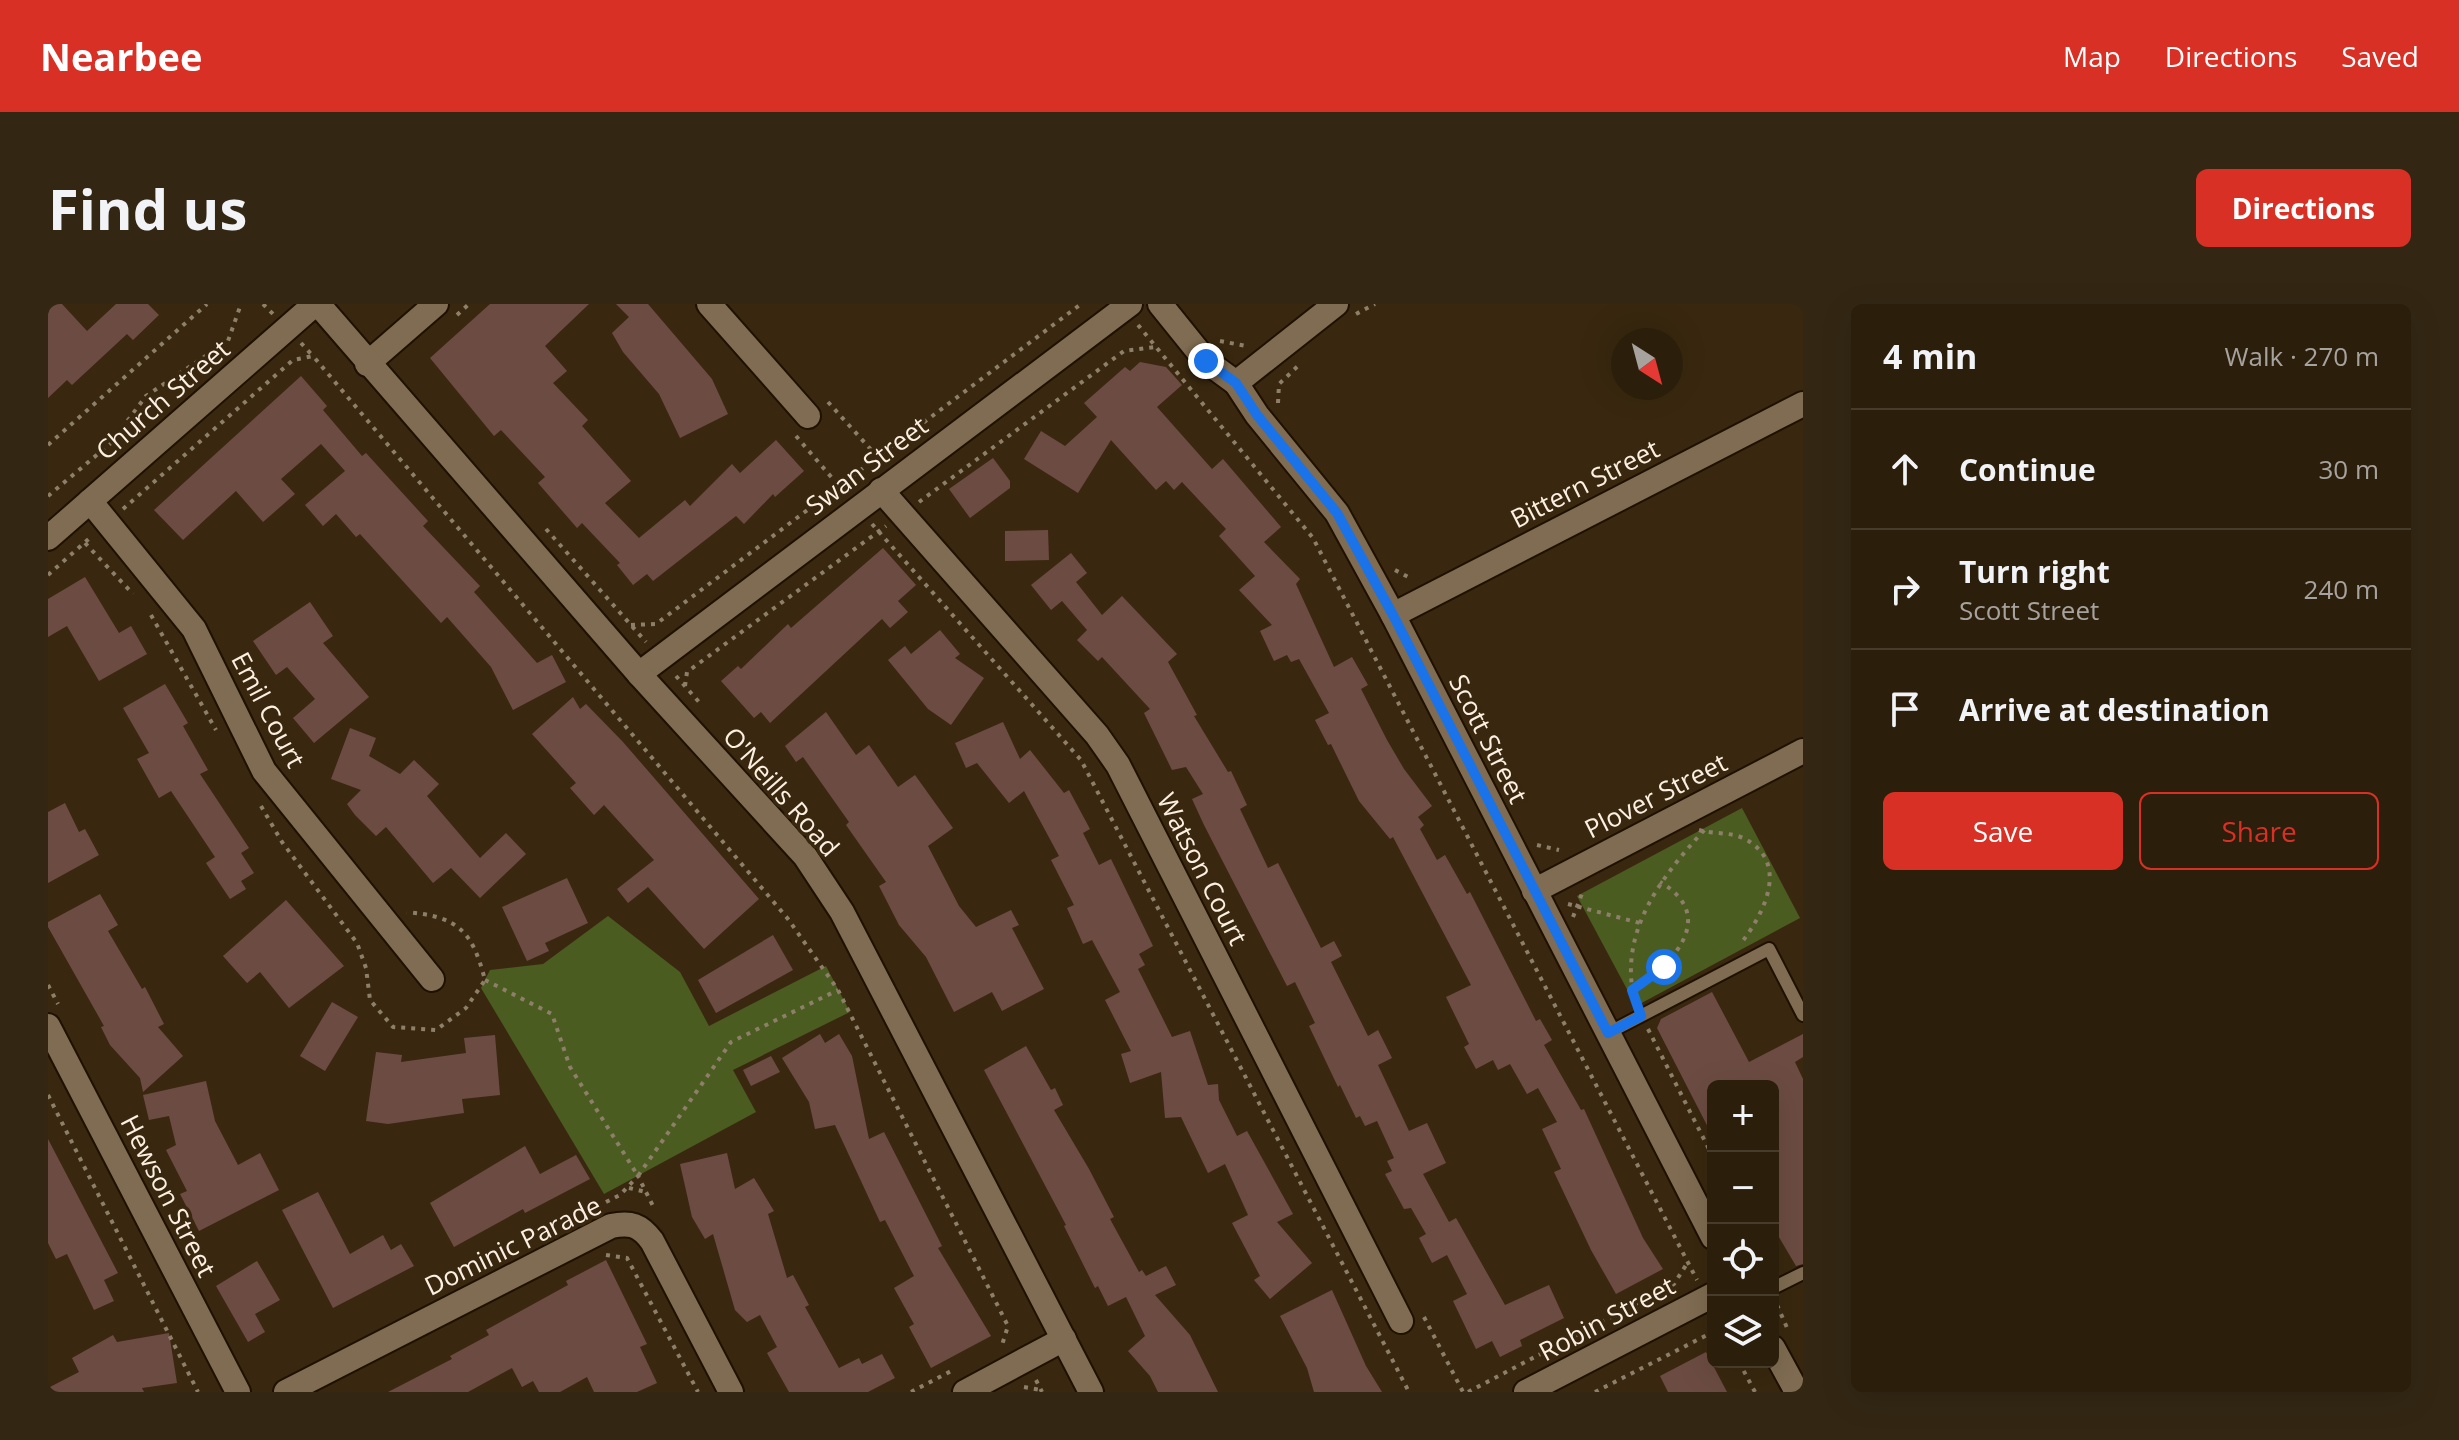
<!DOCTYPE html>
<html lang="en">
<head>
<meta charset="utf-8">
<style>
  body { margin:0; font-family:"Open Sans",sans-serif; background:#332714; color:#f1f3f6 }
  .controls { position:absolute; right:24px; bottom:24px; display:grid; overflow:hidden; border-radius:12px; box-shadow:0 8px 32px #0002 }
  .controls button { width:72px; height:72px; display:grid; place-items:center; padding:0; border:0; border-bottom:2px solid #473c2c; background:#2b1e0b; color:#f1f3f6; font:40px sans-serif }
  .compass { position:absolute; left:1563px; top:24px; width:72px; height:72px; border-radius:50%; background:#2b1e0b; box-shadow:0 8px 32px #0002; rotate:144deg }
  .stop { position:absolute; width:24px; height:24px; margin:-18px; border:6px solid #1a73e8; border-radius:50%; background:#fff }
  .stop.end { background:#1a73e8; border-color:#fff; box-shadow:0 2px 8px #0008 }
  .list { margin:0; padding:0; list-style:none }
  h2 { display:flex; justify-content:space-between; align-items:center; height:104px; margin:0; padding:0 32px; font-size:34px }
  h2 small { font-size:26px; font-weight:400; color:#a6a29d }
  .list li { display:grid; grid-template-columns:52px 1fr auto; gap:24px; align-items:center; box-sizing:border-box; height:120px; padding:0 32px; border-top:2px solid #473c2c }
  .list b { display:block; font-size:30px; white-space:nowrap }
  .list p { margin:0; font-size:26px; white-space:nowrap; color:#a6a29d }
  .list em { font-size:26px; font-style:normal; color:#a6a29d }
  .actions { display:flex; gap:16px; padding:24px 32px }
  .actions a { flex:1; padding:18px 0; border:2px solid #d93025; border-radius:12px; text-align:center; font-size:28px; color:#d93025 }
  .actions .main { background:#d93025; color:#fff }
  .icon { flex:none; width:44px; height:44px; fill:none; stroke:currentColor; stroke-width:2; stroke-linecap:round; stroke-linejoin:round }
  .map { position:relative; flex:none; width:1755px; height:1088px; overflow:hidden; border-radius:12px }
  header { display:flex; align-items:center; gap:48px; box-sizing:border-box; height:112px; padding:0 40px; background:#d93025; color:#fff }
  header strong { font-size:38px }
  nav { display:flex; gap:44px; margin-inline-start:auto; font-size:28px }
  .intro { display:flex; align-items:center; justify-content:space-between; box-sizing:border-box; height:192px; padding:0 48px }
  h1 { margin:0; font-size:56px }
  .button { padding:20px 36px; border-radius:12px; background:#d93025; color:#fff; font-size:28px; font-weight:700 }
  main { display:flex; gap:48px; padding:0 48px }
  aside { flex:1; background:#2b1e0b; border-radius:12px; box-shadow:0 8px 32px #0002 }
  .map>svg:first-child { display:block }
  .green { fill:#4b5c20 }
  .building { fill:#6c4c42 }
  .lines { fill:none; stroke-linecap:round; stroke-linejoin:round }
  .lane-casing { stroke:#1f1000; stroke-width:16 }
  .street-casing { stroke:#1f1000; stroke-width:28 }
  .secondary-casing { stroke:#1f1000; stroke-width:28 }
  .path { stroke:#8d7f6a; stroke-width:4; stroke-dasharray:4 6; stroke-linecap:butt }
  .lane { stroke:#7f6c52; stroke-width:12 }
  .street { stroke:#7f6c52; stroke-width:24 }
  .secondary { stroke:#7f6c52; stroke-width:24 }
  .route { stroke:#1a73e8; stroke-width:10 }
  .labels { text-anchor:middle; stroke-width:7; stroke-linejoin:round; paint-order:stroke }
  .street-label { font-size:26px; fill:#fbf0e1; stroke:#39280f }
</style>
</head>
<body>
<header>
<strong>Nearbee</strong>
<nav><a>Map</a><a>Directions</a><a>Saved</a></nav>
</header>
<div class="intro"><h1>Find us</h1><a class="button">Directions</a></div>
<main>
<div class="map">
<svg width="1755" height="1088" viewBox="0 0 1755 1088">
  <rect width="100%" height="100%" fill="#39280f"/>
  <!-- green -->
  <g class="green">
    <polygon points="1694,504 1752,614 1588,702 1529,592"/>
    <polygon points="560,612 632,668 661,722 778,662 802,708 685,766 708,808 556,890 433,684 442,666 495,660"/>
  </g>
  <!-- building -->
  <g class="building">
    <polygon points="0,0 14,0 39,27 68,0 100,0 111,11 85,36 79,30 24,81 19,76 0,94"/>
    <polygon points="442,0 541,0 497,42 519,67 505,79 540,116 534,122 583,177 557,199 591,234 637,196 642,202 684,160 692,169 728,136 756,167 727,193 725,190 696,220 688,212 605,277 599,270 585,281 569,261 572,259 534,219 529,224 490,179 497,173 453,126 446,132 382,54"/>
    <polygon points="568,0 600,0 664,75 680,110 632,134 611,90 575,48 564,29 581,13"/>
    <polygon points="1092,58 1118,63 1134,81 1109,103 1164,165 1175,155 1233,223 1216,238 1252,275 1248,280 1286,363 1304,353 1320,381 1313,385 1339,436 1356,465 1384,502 1370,513 1376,521 1372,525 1389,556 1397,551 1419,590 1422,588 1488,717 1492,715 1504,736 1496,741 1533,806 1536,805 1595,934 1615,965 1568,990 1543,946 1506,868 1513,865 1494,825 1509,818 1490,784 1479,790 1462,760 1450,766 1445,756 1428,765 1416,743 1421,740 1398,693 1423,681 1345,533 1342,535 1311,497 1283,440 1280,441 1267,416 1281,409 1251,355 1243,358 1239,351 1226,357 1212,327 1224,321 1191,286 1207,272 1171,232 1178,225 1134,178 1126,186 1118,177 1108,186 1063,136 1030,189 976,155 993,127 1017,142 1049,113 1036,99 1077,63 1082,67"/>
    <polygon points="253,72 279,102 275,106 314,152 318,149 380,217 375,222 432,282 426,288 489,359 504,351 518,378 465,406 443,363 399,313 393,319 312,230 308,233 288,210 275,222 257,201 297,167 273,140 233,175 247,190 215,218 188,187 135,236 106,206"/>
    <polygon points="945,154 962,177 962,184 922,214 901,185"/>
    <polygon points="1000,226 1001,256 957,257 957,227"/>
    <polygon points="835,244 868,281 850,297 860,308 842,324 834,315 722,419 713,408 706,414 673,377 690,362 693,365 740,320 743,324"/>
    <polygon points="1023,249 1039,269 1028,278 1054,311 1074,292 1129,350 1120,358 1149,411 1146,412 1180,468 1183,467 1199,501 1192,505 1220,564 1230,559 1273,644 1286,637 1294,652 1283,658 1320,732 1330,726 1344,754 1330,761 1361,827 1379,819 1398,859 1375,870 1401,918 1408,914 1457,1001 1501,981 1516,1014 1472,1036 1474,1042 1452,1053 1444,1037 1428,1045 1405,997 1419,990 1399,951 1384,959 1371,934 1378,930 1363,904 1356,905 1337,870 1344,867 1339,857 1346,854 1329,817 1317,822 1312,812 1308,814 1292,781 1290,783 1261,722 1267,719 1247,678 1239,682 1156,521 1144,495 1155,490 1138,463 1124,466 1096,409 1102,405 1054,353 1050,357 1029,336 1039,326 1014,297 1003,306 983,281"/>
    <polygon points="37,273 71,329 83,322 99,350 51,377 19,322 0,333 0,295"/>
    <polygon points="262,298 285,332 275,339 321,393 266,439 245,414 267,395 239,363 228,371 205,337"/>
    <polygon points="892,326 912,350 907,354 936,374 903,421 880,405 840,356 857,342 863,350"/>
    <polygon points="117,380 140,419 135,422 160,466 152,470 201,544 193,549 206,569 193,577 198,585 182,595 158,559 167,553 123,487 111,494 89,455 101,449 75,404"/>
    <polygon points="525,393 532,405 538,400 575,438 711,595 656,645 600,583 580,599 569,585 606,556 556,501 546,511 522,484 528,479 484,430"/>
    <polygon points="778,408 808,451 821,441 850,483 867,471 905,524 880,542 911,602 928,623 963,606 971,621 964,624 996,685 954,707 944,688 906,708 878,653 851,621 831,582 838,578 798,521 801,518 755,453 748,458 737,442"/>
    <polygon points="955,418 972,455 982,446 1016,489 1021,486 1042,525 1035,529 1051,561 1063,555 1105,642 1091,650 1097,661 1090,665 1124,733 1142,727 1160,781 1170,780 1171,796 1189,832 1199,827 1245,910 1229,918 1264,959 1222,995 1206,976 1212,972 1184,919 1200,911 1177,860 1160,869 1133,813 1117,814 1113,768 1082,779 1073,750 1083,747 1057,696 1072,688 1044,636 1035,640 1019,604 1026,601 1003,556 1011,552 976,487 961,499 929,459 918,464 907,439"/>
    <polygon points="302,424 328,434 321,452 352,470 366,456 391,480 379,492 432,554 458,529 478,550 432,594 403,564 385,579 338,523 328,532 307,511 299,500 313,486 283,475"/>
    <polygon points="17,499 31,528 37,525 51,551 0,579 0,508"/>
    <polygon points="519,574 540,619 497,639 501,647 479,657 454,603"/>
    <polygon points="52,590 70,621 60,627 94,685 97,683 116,720 110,723 135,752 95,788 92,774 62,741 53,723 56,722 0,623 0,618"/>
    <polygon points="238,596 296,662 241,704 212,668 199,679 175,652"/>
    <polygon points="725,631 745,666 668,709 650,676"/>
    <polygon points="1664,688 1701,758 1755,730 1755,753 1747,758 1755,775 1755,960 1748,962 1725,923 1725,782 1665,782 1665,833 1609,724 1613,715"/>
    <polygon points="284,698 310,713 277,767 252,752"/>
    <polygon points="772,730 777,739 791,730 804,752 821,835 836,828 894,942 890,944 943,1032 883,1064 861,1023 866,1020 846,984 866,972 837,916 832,918 787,821 767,825 761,798 734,754"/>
    <polygon points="447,731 452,791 414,795 416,809 340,820 318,817 328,748 354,751 353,758 418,749 416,734"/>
    <polygon points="978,742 1003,786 1007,784 1015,801 1006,806 1041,865 1066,913 1062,915 1091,968 1094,966 1098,972 1118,962 1128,981 1107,991 1142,1031 1170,1088 1110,1088 1102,1072 1080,1047 1097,1032 1078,993 1060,1002 1050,982 1047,984 1016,922 1018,921 936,766"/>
    <polygon points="723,752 732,768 703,782 695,766"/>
    <polygon points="158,777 167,817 190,861 212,849 231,886 151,927 132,890 139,887 118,846 128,841 121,812 101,816 95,791"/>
    <polygon points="0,835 70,969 56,976 66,997 46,1006 19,950 8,955 0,939"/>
    <polygon points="477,842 492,870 528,851 542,875 477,909 475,905 406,943 382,899"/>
    <polygon points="679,849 687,885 706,874 726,907 720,910 739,974 745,971 761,1001 757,1003 791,1064 811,1054 814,1060 834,1050 847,1074 820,1088 741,1088 719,1049 729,1043 712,1011 699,1018 687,1006 665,930 657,935 644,913 632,860"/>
    <polygon points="270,888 302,950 335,931 343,946 353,940 366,962 285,1004 234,906"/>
    <polygon points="558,956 599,1040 592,1043 609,1079 589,1088 546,1088 539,1073 512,1088 491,1088 485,1077 474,1083 464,1064 420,1088 340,1088 404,1055 402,1052 441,1031 438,1026 520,981 518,977"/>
    <polygon points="209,957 232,996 207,1010 217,1028 200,1038 168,982"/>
    <polygon points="1284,986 1318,1062 1334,1088 1266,1088 1259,1064 1232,1012"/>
    <polygon points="121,1029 129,1079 94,1084 96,1088 0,1088 0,1084 31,1068 24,1054 65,1031 69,1038"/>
    <polygon points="1658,1048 1679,1088 1620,1088 1612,1072"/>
  </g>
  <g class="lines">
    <defs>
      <g id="lane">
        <polyline points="1560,729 1721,645 1755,711"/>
        <polyline points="1725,984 1755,969"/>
      </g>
      <g id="street">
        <polyline points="661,0 760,112"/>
        <polyline points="1112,0 1158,57 1188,79 1209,111 1289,209 1345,311 1665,933"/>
        <polyline points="319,60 388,0"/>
        <polyline points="1188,79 1288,0"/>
        <polyline points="833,186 1049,431 1070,461 1353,1017"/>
        <polyline points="42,197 146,325 216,467 384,675"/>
        <polyline points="0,234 267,0"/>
        <polyline points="1345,311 1755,100"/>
        <polyline points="591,370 1082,0"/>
        <polyline points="1486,587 1755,447"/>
        <polyline points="0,722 190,1088"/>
        <polyline points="1725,1044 1749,1088"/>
        <path d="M238 1088 563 922C583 918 592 921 604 937L683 1088"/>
        <polyline points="917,1088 1016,1035"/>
        <polyline points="1478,1088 1665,991"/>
      </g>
      <polyline id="secondary" points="270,0 591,370 757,552 794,608 1043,1088"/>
    </defs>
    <!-- lane casing -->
    <use href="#lane" class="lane-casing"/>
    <!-- street casing -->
    <use href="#street" class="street-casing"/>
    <!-- secondary casing -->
    <use href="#secondary" class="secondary-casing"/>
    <!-- path -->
    <g class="path">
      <polyline points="215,0 225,10"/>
      <polyline points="1308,10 1327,0"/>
      <polyline points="409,11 421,0"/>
      <polyline points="1090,21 1265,234 1649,976"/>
      <polyline points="1172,37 1198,42"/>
      <polyline points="253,39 265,52"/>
      <polyline points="780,98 836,160"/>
      <polyline points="1230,99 1231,80 1251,61"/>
      <polyline points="748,132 797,189"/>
      <polyline points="0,141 159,0"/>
      <polyline points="0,192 63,139 98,92 180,37 193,0"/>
      <polyline points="871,198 1076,47 1108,43"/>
      <polyline points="75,205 245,56 265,52 740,615 790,686 960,1022 954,1041"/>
      <polyline points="824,220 1033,456 1361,1088"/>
      <polyline points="498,225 598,338"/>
      <polyline points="37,239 85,290"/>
      <polyline points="1347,266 1364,275"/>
      <polyline points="0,271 44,232"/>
      <polyline points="103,311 168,426"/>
      <polyline points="583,321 608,320 1033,0"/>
      <polyline points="628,372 651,398"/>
      <polyline points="637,382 639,368 838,222"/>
      <path d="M213 502 234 538 309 639 318 664 322 696 345 723 388 726 418 704 437 676C424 627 411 613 359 608"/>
      <path d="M1651 526C1665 530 1682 528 1695 534 1743 558 1716 609 1694 638"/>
      <polyline points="1489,541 1511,546"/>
      <polyline points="1520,600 1592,619"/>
      <polyline points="1525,613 1535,587"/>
      <polyline points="437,676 504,710 522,763 590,872 683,738 790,686"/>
      <polyline points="0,681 10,700"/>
      <path d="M1584 686C1623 662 1672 613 1612 578"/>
      <path d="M1587 698C1569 628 1614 572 1659 523"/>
      <polyline points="1600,725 1665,853"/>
      <polyline points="0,791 150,1088"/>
      <polyline points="581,884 598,888"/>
      <polyline points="558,898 572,891 590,872 607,906"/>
      <polyline points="558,951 579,954 650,1088"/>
      <polyline points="1729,1001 1740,1026"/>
      <polyline points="1376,1013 1415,1088"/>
      <polyline points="1691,1058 1707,1088"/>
      <polyline points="988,1076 994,1088"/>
      <polyline points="976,1083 993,1086"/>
      <polyline points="863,1088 907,1065"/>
      <polyline points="1420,1088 1626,980 1640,958"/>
      <polyline points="1547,1088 1665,1028"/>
    </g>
    <!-- lane -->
    <use href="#lane" class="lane"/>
    <!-- street -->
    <use href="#street" class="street"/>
    <!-- secondary -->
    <use href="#secondary" class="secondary"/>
  </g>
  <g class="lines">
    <!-- route -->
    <polyline class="route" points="1158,57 1188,79 1209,111 1289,209 1345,311 1560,729 1593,712 1584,686 1616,663"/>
  </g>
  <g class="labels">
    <!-- street labels -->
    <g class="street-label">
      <text transform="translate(115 96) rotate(-41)" y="9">Church Street</text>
      <text transform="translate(819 162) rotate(-37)" y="9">Swan Street</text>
      <text transform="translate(1537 180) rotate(-27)" y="9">Bittern Street</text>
      <text transform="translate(220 406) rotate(62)" y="9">Emil Court</text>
      <text transform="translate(1440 435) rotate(63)" y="9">Scott Street</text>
      <text transform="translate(733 488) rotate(49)" y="9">O'Neills Road</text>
      <text transform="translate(1608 492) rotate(-27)" y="9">Plover Street</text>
      <text transform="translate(1154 565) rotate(63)" y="9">Watson Court</text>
      <text transform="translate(120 892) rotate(63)" y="9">Hewson Street</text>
      <text transform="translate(465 942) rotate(-26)" y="9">Dominic Parade</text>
      <text transform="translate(1559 1015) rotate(-28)" y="9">Robin Street</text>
    </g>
  </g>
</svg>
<div class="controls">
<button>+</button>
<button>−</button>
<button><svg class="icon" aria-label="locate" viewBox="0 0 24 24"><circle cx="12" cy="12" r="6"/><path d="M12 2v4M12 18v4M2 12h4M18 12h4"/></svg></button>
<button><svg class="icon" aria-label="layers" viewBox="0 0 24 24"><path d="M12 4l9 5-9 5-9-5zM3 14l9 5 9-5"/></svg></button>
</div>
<svg class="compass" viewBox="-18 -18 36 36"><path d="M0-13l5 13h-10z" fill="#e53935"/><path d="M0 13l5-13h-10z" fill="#a6a29d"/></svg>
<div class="stop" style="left:1616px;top:663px"></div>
<div class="stop end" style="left:1158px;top:57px"></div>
</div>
<aside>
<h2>4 min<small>Walk · 270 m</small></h2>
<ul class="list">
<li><svg class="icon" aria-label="ahead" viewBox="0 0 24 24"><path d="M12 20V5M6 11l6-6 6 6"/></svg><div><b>Continue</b></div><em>30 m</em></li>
<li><svg class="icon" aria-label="right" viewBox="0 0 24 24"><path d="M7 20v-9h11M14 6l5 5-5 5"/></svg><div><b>Turn right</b><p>Scott Street</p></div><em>240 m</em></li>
<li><svg class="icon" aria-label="arrive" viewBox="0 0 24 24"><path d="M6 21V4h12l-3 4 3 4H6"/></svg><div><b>Arrive at destination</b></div></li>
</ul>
<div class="actions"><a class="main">Save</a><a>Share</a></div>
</aside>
</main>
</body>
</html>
